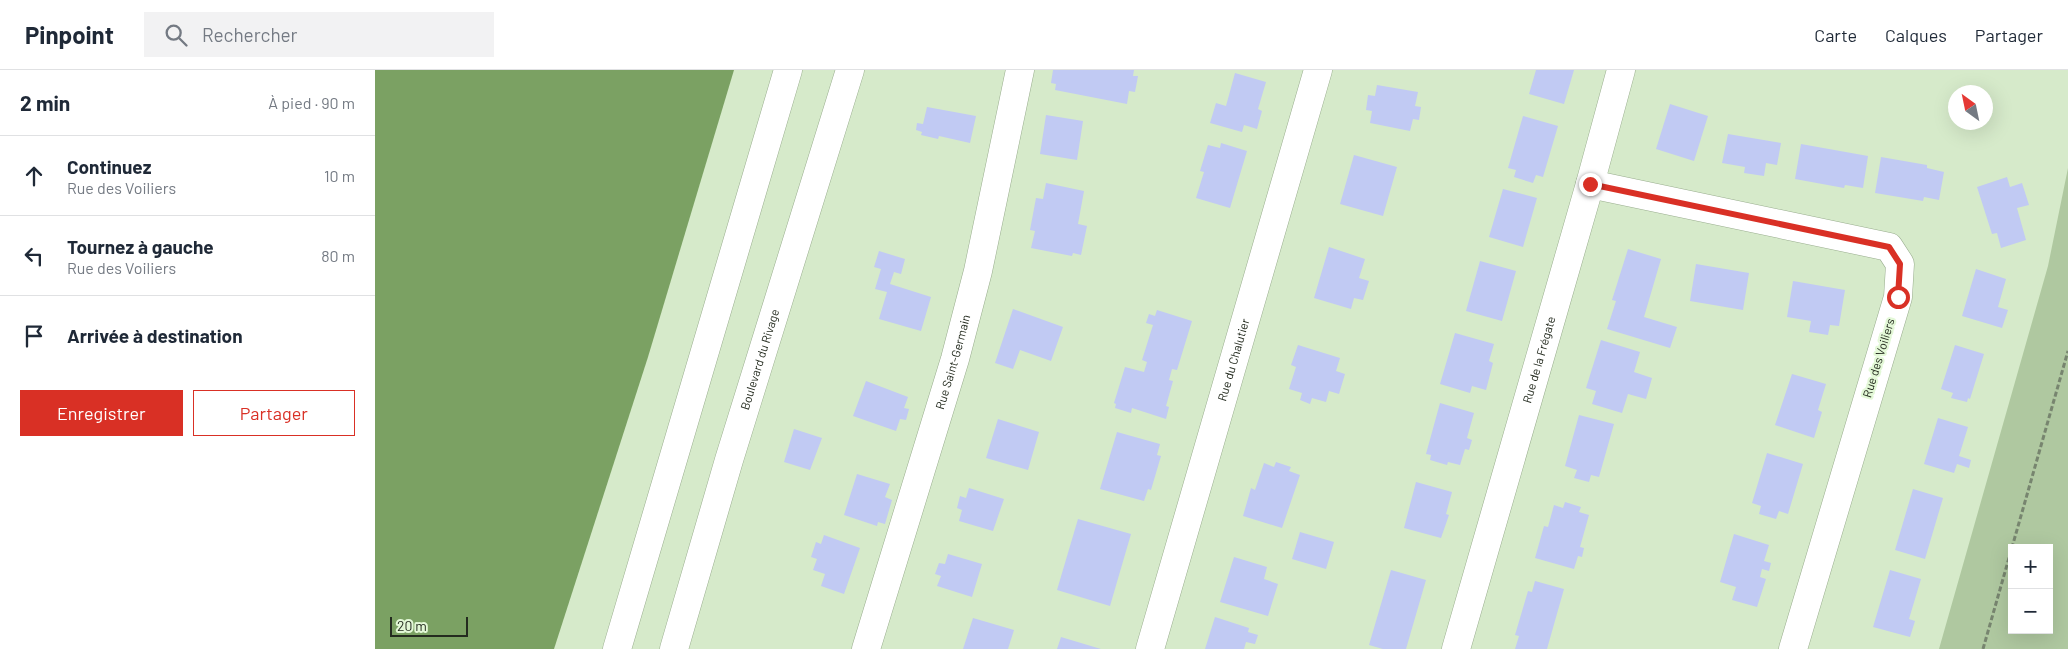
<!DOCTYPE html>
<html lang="fr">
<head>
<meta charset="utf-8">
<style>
  body { margin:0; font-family:Barlow,sans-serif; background:#f2f2f3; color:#1f2937 }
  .controls { position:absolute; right:15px; bottom:15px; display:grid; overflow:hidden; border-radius:0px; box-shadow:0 5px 20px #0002 }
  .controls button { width:45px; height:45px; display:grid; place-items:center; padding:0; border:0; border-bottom:1px solid #e0e1e3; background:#fff; color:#1f2937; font:25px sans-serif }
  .compass { position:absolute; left:1573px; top:15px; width:45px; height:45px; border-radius:50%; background:#fff; box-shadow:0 5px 20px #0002; rotate:327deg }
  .scale { position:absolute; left:15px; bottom:12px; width:78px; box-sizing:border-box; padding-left:5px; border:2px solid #242b1f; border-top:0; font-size:14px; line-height:18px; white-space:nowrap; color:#242b1f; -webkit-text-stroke:4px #e3f8d7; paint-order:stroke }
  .stop { position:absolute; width:15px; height:15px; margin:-11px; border:4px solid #d93025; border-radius:50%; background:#fff }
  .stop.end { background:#d93025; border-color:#fff; box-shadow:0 1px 5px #0008 }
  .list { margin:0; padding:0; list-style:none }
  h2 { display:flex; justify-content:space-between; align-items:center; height:65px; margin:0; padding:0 20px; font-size:21px }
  h2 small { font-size:16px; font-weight:400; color:#747a83 }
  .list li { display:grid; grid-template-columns:32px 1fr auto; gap:15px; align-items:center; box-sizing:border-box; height:80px; padding:0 20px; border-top:1px solid #e0e1e3 }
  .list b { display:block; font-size:19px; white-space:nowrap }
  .list p { margin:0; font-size:16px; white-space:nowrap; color:#747a83 }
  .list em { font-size:16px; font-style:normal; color:#747a83 }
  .actions { display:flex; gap:10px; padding:15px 20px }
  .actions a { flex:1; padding:11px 0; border:1px solid #d93025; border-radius:0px; text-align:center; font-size:18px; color:#d93025 }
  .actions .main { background:#d93025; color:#fff }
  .icon { flex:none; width:28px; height:28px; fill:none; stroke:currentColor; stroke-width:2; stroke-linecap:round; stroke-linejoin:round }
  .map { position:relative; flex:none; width:1693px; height:579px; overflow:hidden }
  header { display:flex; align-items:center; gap:30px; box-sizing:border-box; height:70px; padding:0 25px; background:#fff; border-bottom:1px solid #e0e1e3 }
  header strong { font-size:24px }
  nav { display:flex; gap:28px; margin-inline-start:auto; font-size:18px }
  .search { width:350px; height:45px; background:#f2f2f3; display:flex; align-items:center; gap:12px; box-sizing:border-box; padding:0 18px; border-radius:0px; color:#747a83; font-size:19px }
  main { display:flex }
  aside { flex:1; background:#fff }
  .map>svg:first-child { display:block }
  .green { fill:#afc8a0; fill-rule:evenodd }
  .water { fill:#7ba163 }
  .building { fill:#c1caf3 }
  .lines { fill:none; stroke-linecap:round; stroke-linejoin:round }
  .minor-casing { stroke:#99ad8e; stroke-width:29 }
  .major-casing { stroke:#99ad8e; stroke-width:29 }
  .path { stroke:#77856f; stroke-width:3; stroke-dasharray:5 2.5; stroke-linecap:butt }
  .minor { stroke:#fff; stroke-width:28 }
  .major { stroke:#fff; stroke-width:28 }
  .route { stroke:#d93025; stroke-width:6 }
  .labels { text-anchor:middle; stroke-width:4.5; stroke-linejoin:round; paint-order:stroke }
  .street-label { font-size:12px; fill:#242b1f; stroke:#e3f8d7 }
</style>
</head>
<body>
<header>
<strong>Pinpoint</strong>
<div class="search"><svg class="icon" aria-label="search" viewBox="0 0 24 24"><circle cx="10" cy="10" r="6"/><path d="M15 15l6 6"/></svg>Rechercher</div>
<nav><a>Carte</a><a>Calques</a><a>Partager</a></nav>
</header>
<main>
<aside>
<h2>2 min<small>À pied · 90 m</small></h2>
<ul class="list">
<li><svg class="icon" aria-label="ahead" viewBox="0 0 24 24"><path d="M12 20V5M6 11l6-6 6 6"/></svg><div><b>Continuez</b><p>Rue des Voiliers</p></div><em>10 m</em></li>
<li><svg class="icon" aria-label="left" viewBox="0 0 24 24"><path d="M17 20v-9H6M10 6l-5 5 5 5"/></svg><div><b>Tournez à gauche</b><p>Rue des Voiliers</p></div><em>80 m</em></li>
<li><svg class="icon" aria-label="arrive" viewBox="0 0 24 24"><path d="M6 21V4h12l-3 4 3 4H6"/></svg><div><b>Arrivée à destination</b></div></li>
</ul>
<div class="actions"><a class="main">Enregistrer</a><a>Partager</a></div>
</aside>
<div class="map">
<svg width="1693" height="579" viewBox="0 0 1693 579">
  <rect width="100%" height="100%" fill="#d6eaca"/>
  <!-- green -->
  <path class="green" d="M1693 98V579H1564L1673 196ZM1637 478H1674V560H1637Z"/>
  <!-- water -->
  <polygon class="water" points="0,0 359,0 273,287 179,579 0,579"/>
  <!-- building -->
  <g class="building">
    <polygon points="678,0 759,0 758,6 763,6 760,22 754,21 752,34 680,20 681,14 676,13"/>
    <polygon points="1161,0 1199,0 1189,34 1154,24"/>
    <polygon points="860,3 891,12 883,39 887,41 882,59 869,55 867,62 835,53 841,33 851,36"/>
    <polygon points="1002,15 1043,22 1040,36 1046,37 1044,50 1038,49 1035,61 995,53 997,41 991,40 993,25 1000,26"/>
    <polygon points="1295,34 1333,46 1319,91 1281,79"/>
    <polygon points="552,37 601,46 595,73 564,66 563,69 546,65 547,62 541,60 542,53 548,54"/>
    <polygon points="671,45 708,51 702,90 665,84"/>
    <polygon points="1148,46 1183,56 1168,107 1161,105 1158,113 1139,107 1141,100 1133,98"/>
    <polygon points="1353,64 1406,73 1402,95 1391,93 1389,106 1369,103 1370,97 1347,93"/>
    <polygon points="846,73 872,81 855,138 821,128 829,102 825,101 833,75 845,78"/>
    <polygon points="1426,74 1493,86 1488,118 1470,115 1469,118 1420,109"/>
    <polygon points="979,85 1022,97 1008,146 965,134"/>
    <polygon points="1506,87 1552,95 1552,98 1569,102 1564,130 1549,127 1548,131 1500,123"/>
    <polygon points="1632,107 1635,117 1647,113 1654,135 1642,138 1651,170 1626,178 1622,163 1617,164 1602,117"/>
    <polygon points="671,113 709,121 703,154 712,156 706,185 698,183 697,186 656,178 660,161 655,160 661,128 668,129"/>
    <polygon points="1128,119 1162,128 1148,177 1114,167"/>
    <polygon points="954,177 990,189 984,208 994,211 988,230 979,228 976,239 939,228"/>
    <polygon points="1253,179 1286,189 1269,247 1302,257 1295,278 1232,259 1241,231 1237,230"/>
    <polygon points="504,181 530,189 526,204 519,202 515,214 556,227 546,261 504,249 512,222 500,219 506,199 499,197"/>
    <polygon points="1105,191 1141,201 1127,251 1091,241"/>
    <polygon points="1321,194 1374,203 1368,240 1315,231"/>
    <polygon points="1601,199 1631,209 1623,237 1633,240 1627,258 1587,246"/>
    <polygon points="1418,211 1470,220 1464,256 1455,255 1453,265 1434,262 1436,251 1412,247"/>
    <polygon points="638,239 688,257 676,291 645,280 638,299 620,293"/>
    <polygon points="782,240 817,251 802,300 797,299 794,310 798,311 791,336 794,337 791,349 757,338 756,343 740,338 741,334 739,333 750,297 769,302 772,292 767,290 778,255 771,253 774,244 780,246"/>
    <polygon points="1080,263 1119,274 1114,291 1118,293 1111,320 1097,316 1095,323 1065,314"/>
    <polygon points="1226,270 1265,282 1259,302 1277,308 1271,329 1253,324 1247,343 1217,334 1221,321 1211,318"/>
    <polygon points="923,275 965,288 961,301 970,304 964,324 954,321 951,332 937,328 935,334 925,330 927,323 914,319 921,297 916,295"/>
    <polygon points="1580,275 1609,284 1595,329 1593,328 1592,332 1576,328 1578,323 1566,319"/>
    <polygon points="1417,304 1451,314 1443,340 1447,342 1439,368 1400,355"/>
    <polygon points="491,311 533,327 529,338 534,339 531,350 525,349 521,361 478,346"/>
    <polygon points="1065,333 1099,343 1092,368 1097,370 1094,380 1090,379 1085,395 1073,392 1072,395 1055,390 1056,385 1051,384"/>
    <polygon points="1204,345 1239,354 1224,407 1216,405 1214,412 1199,408 1202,400 1190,396"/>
    <polygon points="1563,348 1593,357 1584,386 1596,390 1594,398 1582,394 1579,403 1549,394"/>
    <polygon points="623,349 664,362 653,400 611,388"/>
    <polygon points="419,359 447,368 435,400 409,392"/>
    <polygon points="742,362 785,374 782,385 786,386 776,420 773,419 769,431 725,419"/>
    <polygon points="1392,383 1428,394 1413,444 1404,441 1401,449 1384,444 1386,436 1377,433"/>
    <polygon points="901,392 916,397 914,401 925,405 907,458 868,446 876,418 880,420 889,393 899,397"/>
    <polygon points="482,404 515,414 510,427 517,430 510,454 503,452 502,456 469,445"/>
    <polygon points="1041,412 1077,422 1071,444 1074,445 1066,468 1029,458"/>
    <polygon points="594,418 629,429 618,461 584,451 587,440 582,438 585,426 591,428"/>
    <polygon points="1538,419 1568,428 1550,489 1520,480"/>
    <polygon points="1190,432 1206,437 1204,442 1214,445 1205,477 1209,478 1207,487 1203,486 1199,499 1160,488 1169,456 1173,457 1179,435 1188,438"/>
    <polygon points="703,449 756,464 735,536 682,520"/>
    <polygon points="925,462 959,472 951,499 917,489"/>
    <polygon points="1359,464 1394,475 1389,491 1396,493 1394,501 1387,499 1385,507 1391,509 1382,537 1357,530 1361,517 1345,512"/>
    <polygon points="449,465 485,478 469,524 446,516 450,504 438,500 442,489 436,487 441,472 446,474"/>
    <polygon points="573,484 607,494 597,527 562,516 566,506 560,504 564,493 570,494"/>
    <polygon points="859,487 892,497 889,509 903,514 893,546 845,532"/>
    <polygon points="1016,500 1051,510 1031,579 1008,579 994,575"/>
    <polygon points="1515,500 1546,509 1534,549 1540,551 1535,567 1498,557"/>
    <polygon points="1160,511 1189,519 1172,579 1140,579 1144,566 1140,565 1153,521 1157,522"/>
    <polygon points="840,547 874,558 873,562 883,565 880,574 871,572 869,579 830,579"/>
    <polygon points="598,548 639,560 633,579 588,579"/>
    <polygon points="686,567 726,579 682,579"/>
  </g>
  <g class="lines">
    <defs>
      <g id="minor">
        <polyline points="1215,114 1514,177 1525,194 1523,227 1418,579"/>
        <path id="s1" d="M491 579 580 289 603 201 645 0"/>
        <path id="s2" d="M775 579 943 0"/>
        <path id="s3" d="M1081 579 1215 114 1246 0"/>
      </g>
      <g id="major">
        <polyline points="242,579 413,0"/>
        <path id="s4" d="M299 579 354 390 475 0"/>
      </g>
    </defs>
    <!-- minor casing -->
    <use href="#minor" class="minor-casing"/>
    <!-- major casing -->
    <use href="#major" class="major-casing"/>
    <!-- path -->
    <polyline class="path" points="1608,579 1693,281"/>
    <!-- minor -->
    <use href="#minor" class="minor"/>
    <!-- major -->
    <use href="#major" class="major"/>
  </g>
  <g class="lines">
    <!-- route -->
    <polyline class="route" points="1215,114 1514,177 1525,194 1523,227"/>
  </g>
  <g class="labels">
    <!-- street labels -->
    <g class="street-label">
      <text transform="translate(1504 288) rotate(-73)" y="4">Rue des Voiliers</text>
      <text dy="4" stroke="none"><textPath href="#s4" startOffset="302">Boulevard du Rivage</textPath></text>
      <text dy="4" stroke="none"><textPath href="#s2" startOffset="301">Rue du Chalutier</textPath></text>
      <text dy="4" stroke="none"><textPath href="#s3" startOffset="301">Rue de la Frégate</textPath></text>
      <text dy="4" stroke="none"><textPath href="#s1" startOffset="300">Rue Saint-Germain</textPath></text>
    </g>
  </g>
</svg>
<div class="controls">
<button>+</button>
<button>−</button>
</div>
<svg class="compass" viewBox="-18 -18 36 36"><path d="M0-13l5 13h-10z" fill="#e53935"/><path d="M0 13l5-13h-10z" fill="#747a83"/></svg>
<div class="scale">20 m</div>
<div class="stop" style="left:1523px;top:227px"></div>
<div class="stop end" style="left:1215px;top:114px"></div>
</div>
</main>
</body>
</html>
